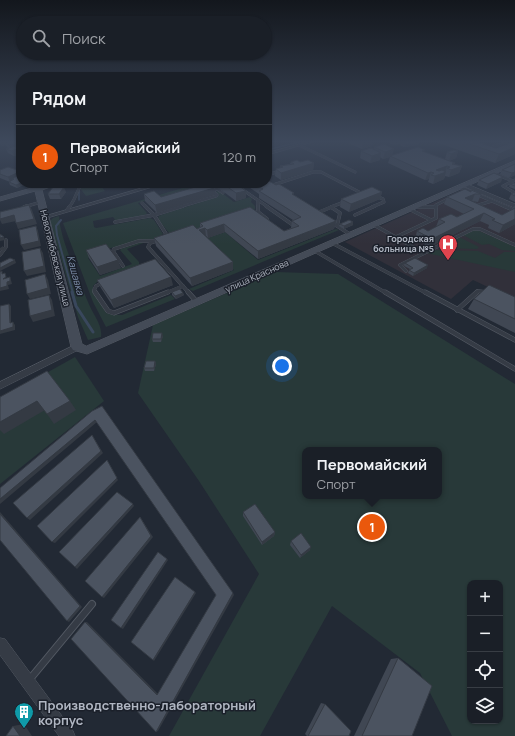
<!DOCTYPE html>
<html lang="ru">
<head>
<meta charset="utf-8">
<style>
  body { margin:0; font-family:Manrope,sans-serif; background:#272c33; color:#f1f3f6 }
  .controls { position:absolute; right:12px; bottom:12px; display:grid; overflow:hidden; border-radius:8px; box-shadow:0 1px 3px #0004 }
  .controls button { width:36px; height:36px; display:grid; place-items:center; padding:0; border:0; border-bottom:1px solid #383d44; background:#1a1f27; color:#f1f3f6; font:20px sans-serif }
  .you { position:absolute; left:282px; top:366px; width:14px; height:14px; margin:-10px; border:3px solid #fff; border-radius:50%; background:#1a73e8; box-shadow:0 0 0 6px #1a73e833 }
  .badge { display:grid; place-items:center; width:26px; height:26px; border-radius:50%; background:#ea580c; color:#fff; font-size:13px; font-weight:700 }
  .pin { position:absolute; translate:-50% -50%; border:2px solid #fff; box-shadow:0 1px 4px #0006 }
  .popup { position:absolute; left:302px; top:447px; width:140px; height:52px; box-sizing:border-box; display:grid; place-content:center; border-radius:8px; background:#1a1f27; filter:drop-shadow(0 1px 3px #0005); font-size:13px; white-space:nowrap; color:#9fa2a7 }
  .popup b { font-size:15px; color:#f1f3f6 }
  .popup::after { content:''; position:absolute; left:50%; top:100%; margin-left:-8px; border:8px solid transparent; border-top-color:#1a1f27 }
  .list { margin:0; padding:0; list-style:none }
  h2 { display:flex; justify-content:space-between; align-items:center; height:52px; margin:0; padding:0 16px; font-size:17px }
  h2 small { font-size:13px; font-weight:400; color:#9fa2a7 }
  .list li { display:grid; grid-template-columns:26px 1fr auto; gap:12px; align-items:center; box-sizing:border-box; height:64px; padding:0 16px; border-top:1px solid #383d44 }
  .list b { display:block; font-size:15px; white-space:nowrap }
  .list p { margin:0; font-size:13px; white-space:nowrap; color:#9fa2a7 }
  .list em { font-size:13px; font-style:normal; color:#9fa2a7 }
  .icon { flex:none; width:22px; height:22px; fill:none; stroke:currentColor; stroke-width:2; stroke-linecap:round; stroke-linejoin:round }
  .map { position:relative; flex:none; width:515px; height:736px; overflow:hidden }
  .search { position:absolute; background:#1a1f27; box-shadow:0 1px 3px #0004; left:16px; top:16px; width:256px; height:44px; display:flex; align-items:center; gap:10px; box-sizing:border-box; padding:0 14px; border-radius:22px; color:#9fa2a7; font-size:15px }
  .panel { position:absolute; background:#1a1f27; box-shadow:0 1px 3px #0004; left:16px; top:72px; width:256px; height:116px; border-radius:16px }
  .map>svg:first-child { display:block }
  .medical { fill:#31303a }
  .green { fill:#283939; fill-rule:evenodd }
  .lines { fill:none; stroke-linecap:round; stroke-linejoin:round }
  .stream-far2 { stroke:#39475c; stroke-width:1.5 }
  .stream-far1 { stroke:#39475c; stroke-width:2 }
  .stream { stroke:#39475c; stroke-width:3 }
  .lane-far3-casing { stroke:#535963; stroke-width:3 }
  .lane-far2-casing { stroke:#535963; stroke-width:3.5 }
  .lane-far1-casing { stroke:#535963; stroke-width:5 }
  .lane-casing { stroke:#535963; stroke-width:8 }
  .street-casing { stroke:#535963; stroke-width:1 }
  .secondary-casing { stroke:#535963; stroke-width:1 }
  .lane-far3 { stroke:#353b45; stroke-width:2.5 }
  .lane-far2 { stroke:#353b45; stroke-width:3 }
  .lane-far1 { stroke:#353b45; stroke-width:4 }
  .lane { stroke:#353b45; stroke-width:6 }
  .street { fill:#353b45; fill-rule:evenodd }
  .secondary { fill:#444b57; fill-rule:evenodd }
  .wall { fill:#404753 }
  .shaded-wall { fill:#343a43 }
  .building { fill:#4b5360; stroke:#343a43 }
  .labels { text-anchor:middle; stroke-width:3; stroke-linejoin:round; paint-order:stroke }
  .far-poi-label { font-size:9px; font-weight:bold; fill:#b0b6c2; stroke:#1b202a; text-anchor:end }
  .far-street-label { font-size:9px; fill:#b0b6c2; stroke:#1b202a }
  .far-water-label { font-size:10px; font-style:italic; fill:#7c8da7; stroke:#1b202a }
  .near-poi-label { font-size:13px; font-weight:bold; fill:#b0b6c2; stroke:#1b202a; text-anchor:start }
</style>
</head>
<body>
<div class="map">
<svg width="515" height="736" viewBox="0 0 515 736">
  <rect width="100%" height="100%" fill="#222934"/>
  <!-- medical -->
  <polygon class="medical" points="466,188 515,209 515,300 473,280 451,299 345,242"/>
  <!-- green -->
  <g class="green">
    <polygon points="94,183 98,183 105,191 86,196 79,187"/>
    <polygon points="200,183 207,183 214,189 156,198 138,203 147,213 145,215 116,221 113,217 93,221 94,227 96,228 150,218 154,220 163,234 155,239 142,240 107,249 108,252 88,258 100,276 132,264 120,250 121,249 138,243 146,242 127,249 139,262 139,265 98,281 93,286 93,290 106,313 114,315 122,315 171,295 175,299 106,327 93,302 63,223"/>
    <polygon points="218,190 234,202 250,197 252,199 251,202 255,206 255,209 250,212 182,235 169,233 158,219 159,216 164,214 217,197 219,195 216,192"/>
    <path d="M59 216C60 239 79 280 88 302 92 313 103 325 101 337L88 340 78 317 50 221 53 218Z"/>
    <polygon points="336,229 339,230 193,291 189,289 234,270 200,238 206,236 208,238 225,232 258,260"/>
    <polygon points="475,229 515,247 515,251 502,250 489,244 482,245 463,235"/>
    <polygon points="459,237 479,247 477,249 438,248"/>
    <polygon points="432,250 478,251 495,258 504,252 515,252 515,272 426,253"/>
    <path d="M276 272 338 274 515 384V736H452L420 673 332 606 260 736H169L259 574 199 481 138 393 153 325ZM305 450H439V496H305ZM470 583H500V721H470Z"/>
    <polygon points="75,357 104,401 0,484 0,399"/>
  </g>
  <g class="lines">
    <!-- stream-far2 -->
    <g class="stream-far2">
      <polyline points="267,150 299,142"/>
      <polyline points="77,183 79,185 79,200"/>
    </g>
    <!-- stream-far1 -->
    <polyline class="stream-far1" points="61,220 56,226 57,235 73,293"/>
    <!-- stream -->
    <polyline class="stream" points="72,292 76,306 93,332"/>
    <defs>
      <g id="lane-far3">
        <polyline points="301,141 305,143"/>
        <polyline points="389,141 395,143 402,141"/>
        <polyline points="299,145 355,172"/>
        <polyline points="489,148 511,141"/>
        <polyline points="267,175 280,171"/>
        <polyline points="498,175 513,181"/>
        <polyline points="515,180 503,186 515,193"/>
        <polyline points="32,183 38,187 38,189"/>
        <polyline points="220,183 213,186 223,193"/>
        <polyline points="245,183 242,187 243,190 268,207"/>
        <polyline points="273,185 313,172 321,172 363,194"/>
        <polyline points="460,187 506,207"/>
        <polyline points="258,201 258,207"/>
        <polyline points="142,203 146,207"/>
        <polyline points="475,206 492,201"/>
        <polyline points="24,207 41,202"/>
        <path d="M69 207C76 200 76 190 83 183"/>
        <polyline points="179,207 216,196 217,195 213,191 217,189"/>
        <polyline points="331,207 344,202"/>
        <polyline points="372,207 384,202 383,199 376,196"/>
        <polyline points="416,207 436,207"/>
        <polyline points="436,207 436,205 450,198"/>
      </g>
      <g id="lane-far2">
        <polyline points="145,206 154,215 168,237"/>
        <polyline points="258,206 258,212 267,219"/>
        <polyline points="266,206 293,225"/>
        <polyline points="504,206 515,211"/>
        <polyline points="24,207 27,206"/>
        <polyline points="331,207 340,213 337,226"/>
        <polyline points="416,207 436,207"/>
        <polyline points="409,209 431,220"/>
        <polyline points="67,210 70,206"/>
        <polyline points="317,213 334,206"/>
        <polyline points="355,215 375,206"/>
        <polyline points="115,222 154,215 183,206"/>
        <polyline points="331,222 351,235"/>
        <polyline points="374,225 424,253"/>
        <polyline points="396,237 436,218 436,206"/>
        <polyline points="159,240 150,243 148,247 189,293"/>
        <polyline points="332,243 426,293"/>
        <polyline points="315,251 386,293"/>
        <polyline points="0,255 6,247 6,240"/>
        <polyline points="123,266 113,251 114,249 139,241 153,241"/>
        <polyline points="406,271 400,265 473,229 480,229 515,245"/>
        <polyline points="96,293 94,290 96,286 104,282"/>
        <polyline points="166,293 183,286"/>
        <polyline points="476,293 478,291 486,292"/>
      </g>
      <g id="lane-far1">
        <polyline points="95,292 108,311 114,313 168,292"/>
        <polyline points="188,292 197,302"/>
        <polyline points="385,292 515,369"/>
        <polyline points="425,292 515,340"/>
        <polyline points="457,310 477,292"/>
      </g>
      <polyline id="lane" points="30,679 92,604"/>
      <g id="street">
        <polygon points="311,141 316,141 267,155 267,153"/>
        <polygon points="159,183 166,183 47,218 42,217"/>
        <polygon points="463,184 467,184 515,204 515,208 463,186"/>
        <polygon points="77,344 81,347 80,349 0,389 0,382"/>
        <polygon points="0,638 5,639 73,731 75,736 59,736 0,655"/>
      </g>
      <polygon id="secondary" points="515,161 515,165 87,354 73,350 71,347 35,191 0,201 0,197 49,183 61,183 42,190 82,344 86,346"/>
    </defs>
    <!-- lane-far3 casing -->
    <use href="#lane-far3" class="lane-far3-casing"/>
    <!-- lane-far2 casing -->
    <use href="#lane-far2" class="lane-far2-casing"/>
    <!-- lane-far1 casing -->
    <use href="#lane-far1" class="lane-far1-casing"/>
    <!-- lane casing -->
    <use href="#lane" class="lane-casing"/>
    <!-- street casing -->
    <use href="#street" class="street-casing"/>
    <!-- secondary casing -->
    <use href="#secondary" class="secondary-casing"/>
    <!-- lane-far3 -->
    <use href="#lane-far3" class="lane-far3"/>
    <!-- lane-far2 -->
    <use href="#lane-far2" class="lane-far2"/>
    <!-- lane-far1 -->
    <use href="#lane-far1" class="lane-far1"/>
    <!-- lane -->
    <use href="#lane" class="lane"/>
    <!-- street -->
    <use href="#street" class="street"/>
    <!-- secondary -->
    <use href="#secondary" class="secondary"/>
  </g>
  <!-- wall -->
  <g class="wall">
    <polygon points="0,141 20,148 21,150 21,159 18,157 17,155 14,156 8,153 6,149 8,148 7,147 6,145 2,146 0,144"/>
    <polygon points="349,141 373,141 372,146 362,149 348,143"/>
    <polygon points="433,141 475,141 496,148 515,141 515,154 495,163"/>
    <polygon points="420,142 418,143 419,143 418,145 404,147 400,145 401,143"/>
    <polygon points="374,147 393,155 425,152 454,165 462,166 459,173 449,177 445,176 444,179 433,184 428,182 429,179 425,180 388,163 390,157 383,159 380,157 380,160 370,163 360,158 361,151 374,150"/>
    <polygon points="458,151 456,158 449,161 445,159 447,152"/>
    <polygon points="291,162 314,163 313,170 281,180 275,176 276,169 280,168 280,166 290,164"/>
    <polygon points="515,164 515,175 509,178 500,174 502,170"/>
    <polygon points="0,170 19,175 21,183 27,183 17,188 10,185 9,182 10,182 0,178"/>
    <polygon points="479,180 501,182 486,189 477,185"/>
    <polygon points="101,183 114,183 115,186 105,188"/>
    <polygon points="216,183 235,183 246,198 236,201 216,186"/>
    <polygon points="246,183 267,183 276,185 294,195 336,221 334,229 258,259 225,232 208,238 206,236 205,236 233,262 233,270 192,286 156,246 154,238 197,229 200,227 200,223 250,207 284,231 291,228 292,221 293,220 259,198 259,194 246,185"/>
    <polygon points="515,183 515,189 509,187 510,184"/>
    <polygon points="471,190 481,194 478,202 472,201 502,215 511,210 513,207 515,206 515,224 499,233 488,228 489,225 480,221 429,247 415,239 417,231 428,231 436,227 439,219 457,217 464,214 444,204 447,197 470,191"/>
    <polygon points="66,192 61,199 50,199 48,194"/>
    <polygon points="382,192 380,199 349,212 340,207 341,199"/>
    <polygon points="515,192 515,202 509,199 511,194"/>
    <polygon points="144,194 161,197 215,195 157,213 145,201"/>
    <polygon points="340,224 353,225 344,229 339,226"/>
    <polygon points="86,250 121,268 100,275 89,258"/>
    <polygon points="405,263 427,268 413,276 408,273 409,270 410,269 404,266"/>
    <polygon points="97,280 173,285 114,308 101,288"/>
    <polygon points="172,292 183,293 184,295 176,299 172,295"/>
    <polygon points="515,297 515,333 468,309 474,299"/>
    <polygon points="163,336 161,342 153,342 152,339"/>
    <polygon points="155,361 156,364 154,371 145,371 144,368"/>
    <polygon points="243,512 275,532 274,536 262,545 243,516"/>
    <polygon points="291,541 310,550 300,558 290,545"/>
    <polygon points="398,658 412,736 354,736 391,659"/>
    <polygon points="321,703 325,704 349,736 307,736 305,734"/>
  </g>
  <!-- shaded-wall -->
  <g class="shaded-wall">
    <polygon points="0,141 12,141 5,143 6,145 2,146"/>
    <polygon points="370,141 373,141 372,146 362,149 363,143"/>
    <polygon points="419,141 421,141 420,142 416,143 419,143 418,145 404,147 405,145"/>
    <polygon points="17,143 19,148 11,150 9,145"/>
    <polygon points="515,147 515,154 495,163 499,154"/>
    <polygon points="20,148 21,151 16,151 17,153 16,153 17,155 14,156 11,151"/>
    <polygon points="394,149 392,156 383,159 385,152"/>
    <polygon points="458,151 456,158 449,161 451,154"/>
    <polygon points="381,153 380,160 370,163 372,156"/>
    <polygon points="314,163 313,170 281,180 281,173"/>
    <polygon points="455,163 452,170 462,166 459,173 449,177 451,170 452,164"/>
    <polygon points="447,166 445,173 446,172 444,179 433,184 435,176 436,170"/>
    <polygon points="17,170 19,175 19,178 14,179 12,178 13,181 10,182 8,177"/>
    <polygon points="431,172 429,179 425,180 428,173"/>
    <polygon points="515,172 515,175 509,178 512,173"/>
    <polygon points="503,177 501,182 486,189 488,184"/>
    <polygon points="21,183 27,183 17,188 16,185"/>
    <polygon points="104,183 114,183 115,186 105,188"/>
    <polygon points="125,183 129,183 129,185 124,186 123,184"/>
    <polygon points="64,187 66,192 61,199 59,194"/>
    <polygon points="214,188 215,195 157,213 155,205"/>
    <polygon points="246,191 246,198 236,201 236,193"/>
    <polygon points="382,192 380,199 349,212 351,204"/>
    <polygon points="475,194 472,201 465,198"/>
    <polygon points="29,205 32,210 37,224 18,229 16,223"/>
    <polygon points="484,213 480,221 429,247 432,239"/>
    <polygon points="14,215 16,221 2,224 0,220 0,219"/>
    <polygon points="515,219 515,224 499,233 503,225"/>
    <polygon points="336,221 334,229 258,259 258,251"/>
    <polygon points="353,222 353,225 344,229 344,226"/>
    <polygon points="224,224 225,232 208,238 207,230"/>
    <polygon points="36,226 38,231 41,246 24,250 21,245"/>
    <polygon points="205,228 206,236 200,238 199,230"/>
    <polygon points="4,237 5,240 0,241 0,238"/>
    <polygon points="3,246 4,249 0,251 0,248"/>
    <polygon points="40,248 43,253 46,272 27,276 24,271"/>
    <polygon points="15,260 16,263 0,271 0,268"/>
    <polygon points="118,260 121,268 100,275 97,267"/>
    <polygon points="233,262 233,270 192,286 190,278"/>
    <polygon points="428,265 427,268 413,276 414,273"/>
    <polygon points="45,274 48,280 51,294 30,299 27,294"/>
    <polygon points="10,277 11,280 12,284 8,285 9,289 0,291 0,288 7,282"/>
    <polygon points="171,277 173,285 114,308 111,300"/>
    <polygon points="183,293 184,295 176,299 175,296"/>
    <polygon points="49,295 52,300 55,316 33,322 30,316"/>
    <polygon points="9,304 11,306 11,326 10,323"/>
    <polygon points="13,322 15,325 15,330 0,334 0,331"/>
    <polygon points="162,333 163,336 161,342 161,339"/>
    <polygon points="155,361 156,364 154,371 154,368"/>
    <polygon points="37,401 45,410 4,434 0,430 0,422"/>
    <polygon points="70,401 76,410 54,424 47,414"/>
    <polygon points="95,420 97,422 0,504 0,499"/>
    <polygon points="92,435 103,453 30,520 27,518"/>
    <polygon points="107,460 118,480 55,543 52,542"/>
    <polygon points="133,504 134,506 77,569 75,567"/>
    <polygon points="0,512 82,607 69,622 67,621 0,514"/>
    <polygon points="140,517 153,537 104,598 102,597"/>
    <polygon points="275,532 274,536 262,545 262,542"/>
    <polygon points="311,547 310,550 300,558 301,555"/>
    <polygon points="167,559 168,560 123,629 121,628"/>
    <polygon points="195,592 196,593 154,661 153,660"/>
    <polygon points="233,593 234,595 158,731 156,732"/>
    <polygon points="85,622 87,622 159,695 157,695"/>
    <polygon points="24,724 32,736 20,736 13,726"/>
  </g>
  <!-- building -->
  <g class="building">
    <polygon points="12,141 17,143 9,145 5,143"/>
    <polygon points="359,141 370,141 363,143"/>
    <polygon points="409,141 419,141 415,142 419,143 405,145 401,143"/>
    <polygon points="461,141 475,141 496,148 515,141 515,147 499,154"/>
    <polygon points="384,144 394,149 385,152 374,147"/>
    <polygon points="15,146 20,148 11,151 6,149"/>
    <polygon points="418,147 425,150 422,151 455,163 452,164 462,166 451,170 447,168 450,167 447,166 436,170 439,171 442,170 446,172 435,176 431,175 434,173 431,172 428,173 390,156"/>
    <polygon points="371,148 381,153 372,156 361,151"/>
    <polygon points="20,149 21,150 21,153 19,154 16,153 19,152 16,151"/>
    <polygon points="454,150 458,151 451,154 447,152"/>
    <polygon points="297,160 300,162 308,160 314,163 281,173 276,169 283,167 280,166 294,164 291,162"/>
    <polygon points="515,164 515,172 512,173 502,170"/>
    <polygon points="8,167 17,170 17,173 8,177 0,174 0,170"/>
    <polygon points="494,173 503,177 488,184 479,180"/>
    <polygon points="18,176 21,177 21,183 16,185 9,182 14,179 12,178"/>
    <polygon points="267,180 276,185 279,184 294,193 292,194 336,221 258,251 224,224 207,230 205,228 199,230 233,262 190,278 154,238 193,225 197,229 203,226 200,223 250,207 284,231 299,226 292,221 301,217 259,191 263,189 254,183 267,183"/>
    <polygon points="209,183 214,188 155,205 144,194 154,191 161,197"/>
    <polygon points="222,183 235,183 246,191 236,193"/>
    <polygon points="514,183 515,183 515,186 510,184"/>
    <polygon points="53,187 64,187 59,194 48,194"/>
    <polygon points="372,187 382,192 351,204 341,199"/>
    <polygon points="465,189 471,192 471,190 481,194 475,194 465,198 502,215 515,208 515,219 503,225 492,220 495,219 484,213 432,239 417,231 423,228 428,231 445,222 439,219 451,214 457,217 474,209 447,197"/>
    <polygon points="515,192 515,196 511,194"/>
    <polygon points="29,205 34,219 16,223 14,215 0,219 0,212"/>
    <polygon points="349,220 353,222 344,226 340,224"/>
    <polygon points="36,226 39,241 21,245 19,230"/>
    <polygon points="0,234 4,237 0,238"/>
    <polygon points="106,244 118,260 97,267 86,250"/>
    <polygon points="40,248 44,266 24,271 22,252"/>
    <polygon points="10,258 15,260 0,268 0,263"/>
    <polygon points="415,258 428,265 414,273 409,270 413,268 405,263"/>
    <polygon points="155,259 171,277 111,300 97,280"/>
    <polygon points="2,271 2,274 5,273 6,277 3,279 10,277 10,281 7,282 7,286 0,288 0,272"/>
    <polygon points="45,274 48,288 27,294 25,280"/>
    <polygon points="489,285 515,297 515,319 474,299"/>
    <polygon points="180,289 183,293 175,296 172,292"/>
    <polygon points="49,295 52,310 30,316 28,300"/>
    <polygon points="9,304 10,323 13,322 13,327 0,331 0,306"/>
    <polygon points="153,333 162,333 161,339 152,339"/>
    <polygon points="146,361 155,361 154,368 144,368"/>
    <polygon points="47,371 70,401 47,414 37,401 0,422 0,397"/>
    <polygon points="102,406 233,593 156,732 71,639 85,622 157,695 216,595 95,420 0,499 0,488 92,411"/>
    <polygon points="92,435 101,451 27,518 13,503"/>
    <polygon points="107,460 117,478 52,542 37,526"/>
    <polygon points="117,492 133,504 75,567 59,552"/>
    <polygon points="255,504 275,532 262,542 243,512"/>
    <polygon points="0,514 80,606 67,621 0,540"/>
    <polygon points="140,517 151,536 102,597 85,581"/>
    <polygon points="301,533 311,547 301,555 291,541"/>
    <polygon points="158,552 167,559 121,628 111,620"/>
    <polygon points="175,577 195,592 153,660 131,642"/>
    <polygon points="398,658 432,686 412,736 362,736"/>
    <polygon points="325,704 351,731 349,736 308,736"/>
    <polygon points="13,726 20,736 6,736"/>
  </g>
  <!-- sky -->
  <linearGradient id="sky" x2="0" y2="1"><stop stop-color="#13171d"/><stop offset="0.58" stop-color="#3e495c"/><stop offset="1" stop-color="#3e495c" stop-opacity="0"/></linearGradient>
  <rect width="515" height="244" fill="url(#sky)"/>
  <!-- icons -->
  <defs>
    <symbol id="hospital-pin" viewBox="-11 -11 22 30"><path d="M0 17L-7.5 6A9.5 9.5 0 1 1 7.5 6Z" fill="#e0444e" stroke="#1b202a"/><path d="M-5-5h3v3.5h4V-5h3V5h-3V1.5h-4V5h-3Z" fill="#fff"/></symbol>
    <symbol id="building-pin" viewBox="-11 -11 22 30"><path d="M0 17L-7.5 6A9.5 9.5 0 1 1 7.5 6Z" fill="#0f9aa8" stroke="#1b202a"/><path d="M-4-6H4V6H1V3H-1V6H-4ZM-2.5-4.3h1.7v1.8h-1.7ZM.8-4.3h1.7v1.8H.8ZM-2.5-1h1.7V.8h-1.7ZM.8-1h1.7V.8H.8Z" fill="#fff"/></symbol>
  </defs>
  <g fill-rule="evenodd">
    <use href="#hospital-pin" x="437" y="233" width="22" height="30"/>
    <use href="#building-pin" x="13" y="701" width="22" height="30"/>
  </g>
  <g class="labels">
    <!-- far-poi labels -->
    <g class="far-poi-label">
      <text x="434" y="242">Городская<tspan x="434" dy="10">больница №5</tspan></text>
    </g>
    <!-- far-street labels -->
    <g class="far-street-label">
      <text transform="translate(55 258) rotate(76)" y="3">Новотамбовская улица</text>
      <text transform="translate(257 276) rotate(-24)" y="3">улица Краснова</text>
    </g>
    <!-- far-water labels -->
    <g class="far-water-label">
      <text transform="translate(76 275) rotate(75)" y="4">Кашавка</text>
    </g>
    <!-- near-poi labels -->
    <g class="near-poi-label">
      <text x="38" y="710">Производственно-лабораторный<tspan x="38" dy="15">корпус</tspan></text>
    </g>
  </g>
</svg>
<div class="controls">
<button>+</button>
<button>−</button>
<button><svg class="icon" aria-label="locate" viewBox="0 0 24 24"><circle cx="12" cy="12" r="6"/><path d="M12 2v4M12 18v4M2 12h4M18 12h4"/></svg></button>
<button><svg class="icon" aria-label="layers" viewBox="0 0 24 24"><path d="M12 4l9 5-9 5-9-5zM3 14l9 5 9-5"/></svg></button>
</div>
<div class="you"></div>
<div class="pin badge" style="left:372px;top:527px">1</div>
<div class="popup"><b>Первомайский</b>Спорт</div>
<div class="search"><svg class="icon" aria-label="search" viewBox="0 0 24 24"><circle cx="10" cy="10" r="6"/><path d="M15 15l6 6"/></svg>Поиск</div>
<section class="panel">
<h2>Рядом<small></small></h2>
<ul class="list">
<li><span class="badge">1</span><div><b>Первомайский</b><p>Спорт</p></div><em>120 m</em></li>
</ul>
</section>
</div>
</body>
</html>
